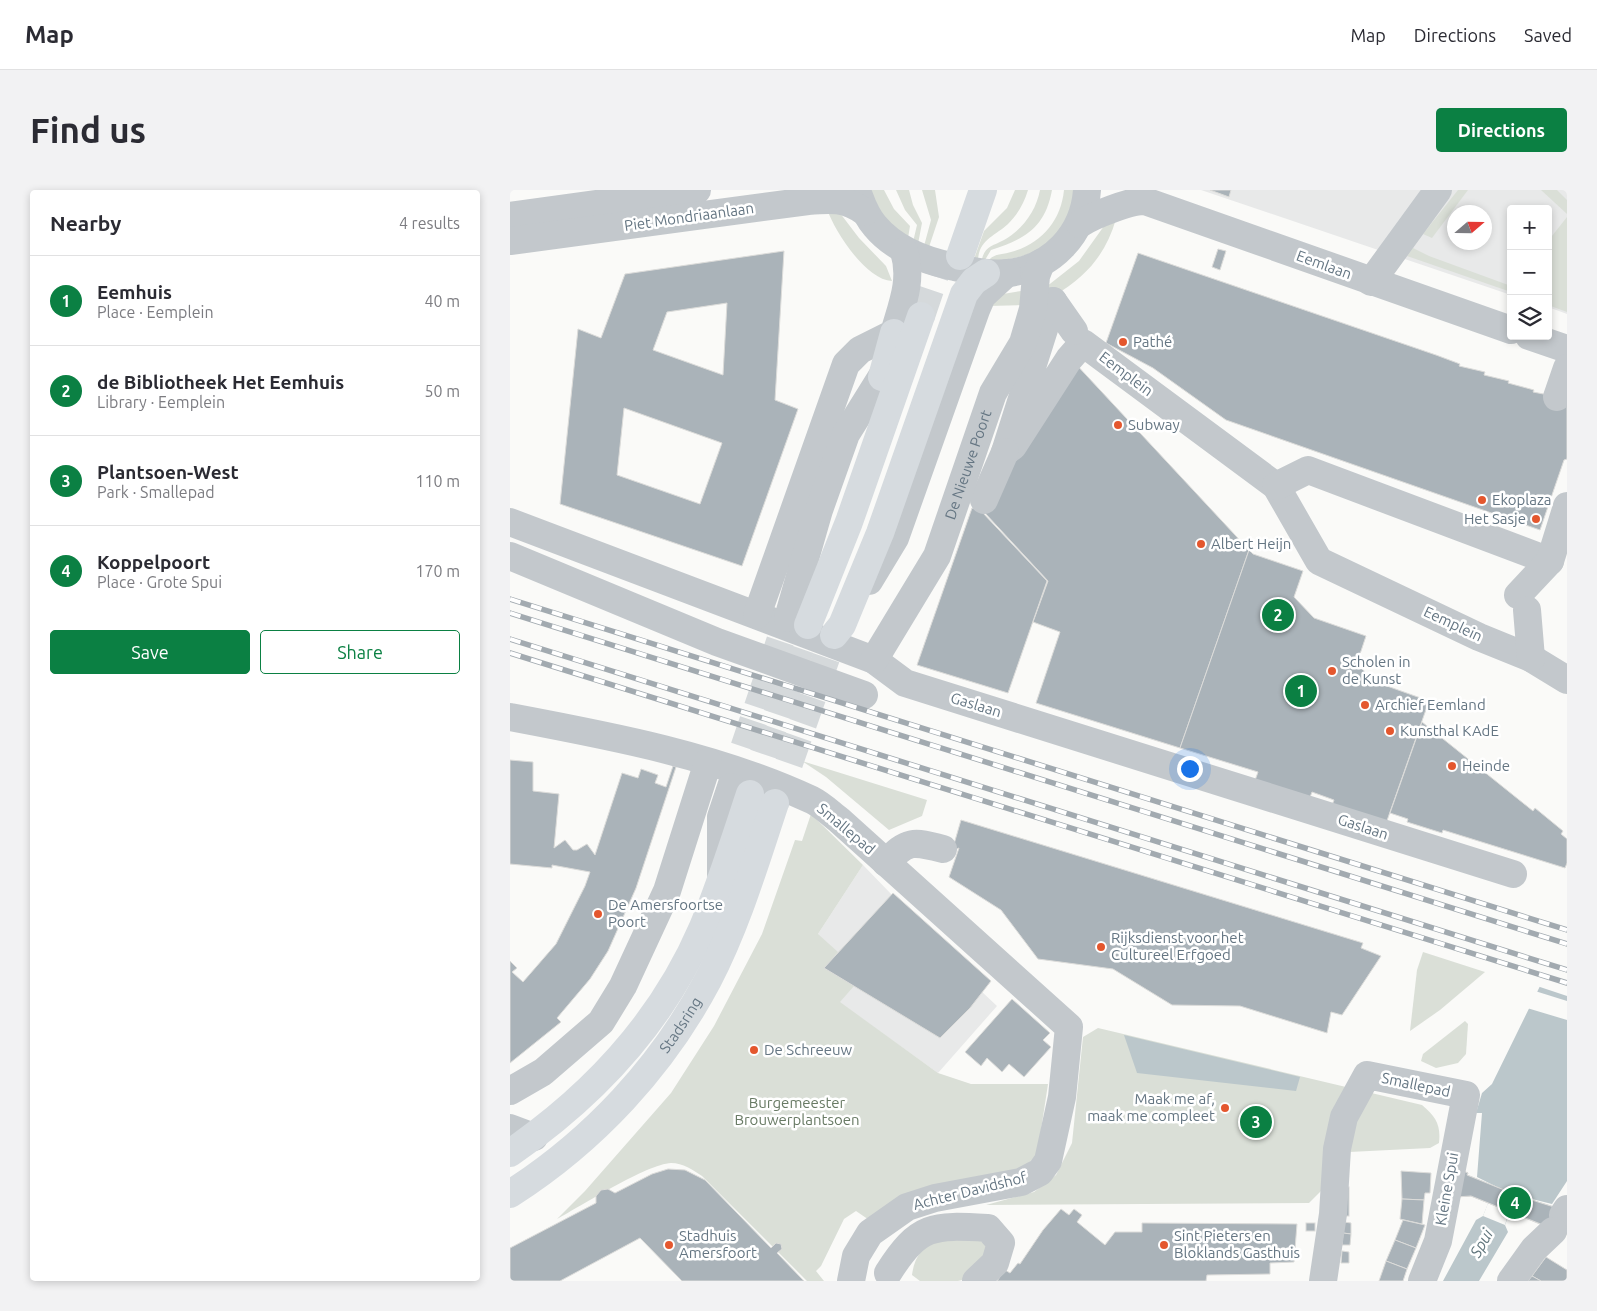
<!DOCTYPE html>
<html lang="en">
<head>
<meta charset="utf-8">
<style>
  body { margin:0; font-family:Ubuntu,sans-serif; background:#f2f2f3; color:#2b2b33 }
  .controls { position:absolute; right:15px; top:15px; display:grid; overflow:hidden; border-radius:5px; box-shadow:0 2px 8px #0003 }
  .controls button { width:45px; height:45px; display:grid; place-items:center; padding:0; border:0; border-bottom:1px solid #e1e1e2; background:#fff; color:#2b2b33; font:25px sans-serif }
  .compass { position:absolute; left:937px; top:15px; width:45px; height:45px; border-radius:50%; background:#fff; box-shadow:0 2px 8px #0003; rotate:70deg }
  .you { position:absolute; left:679px; top:578px; width:18px; height:18px; margin:-12px; border:4px solid #fff; border-radius:50%; background:#1a73e8; box-shadow:0 0 0 8px #1a73e833 }
  .badge { display:grid; place-items:center; width:32px; height:32px; border-radius:50%; background:#0b8043; color:#fff; font-size:16px; font-weight:700 }
  .pin { position:absolute; translate:-50% -50%; border:2px solid #fff; box-shadow:0 1px 5px #0006 }
  .list { margin:0; padding:0; list-style:none }
  h2 { display:flex; justify-content:space-between; align-items:center; height:65px; margin:0; padding:0 20px; font-size:21px }
  h2 small { font-size:16px; font-weight:400; color:#7c7c81 }
  .list li { display:grid; grid-template-columns:32px 1fr auto; gap:15px; align-items:center; box-sizing:border-box; height:90px; padding:0 20px; border-top:1px solid #e1e1e2 }
  .list b { display:block; font-size:19px; white-space:nowrap }
  .list p { margin:0; font-size:16px; white-space:nowrap; color:#7c7c81 }
  .list em { font-size:16px; font-style:normal; color:#7c7c81 }
  .actions { display:flex; gap:10px; padding:15px 20px }
  .actions a { flex:1; padding:11px 0; border:1px solid #0b8043; border-radius:5px; text-align:center; font-size:18px; color:#0b8043 }
  .actions .main { background:#0b8043; color:#fff }
  .icon { flex:none; width:28px; height:28px; fill:none; stroke:currentColor; stroke-width:2; stroke-linecap:round; stroke-linejoin:round }
  .map { position:relative; flex:none; width:1057px; height:1091px; overflow:hidden; border-radius:5px }
  header { display:flex; align-items:center; gap:30px; box-sizing:border-box; height:70px; padding:0 25px; background:#fff; border-bottom:1px solid #e1e1e2 }
  header strong { font-size:24px }
  nav { display:flex; gap:28px; margin-inline-start:auto; font-size:18px }
  .intro { display:flex; align-items:center; justify-content:space-between; box-sizing:border-box; height:120px; padding:0 30px }
  h1 { margin:0; font-size:35px }
  .button { padding:12px 22px; border-radius:5px; background:#0b8043; color:#fff; font-size:18px; font-weight:700 }
  main { display:flex; gap:30px; padding:0 30px }
  aside { flex:1; background:#fff; border-radius:5px; box-shadow:0 2px 8px #0003 }
  .map>svg:first-child { display:block }
  .built { fill:#e8e9e9; fill-rule:evenodd }
  .green { fill:#dadfd7 }
  .water { fill:#bbc7cb }
  .pier { fill:#fafaf8 }
  .building { fill:#aab3b9; stroke:#dcdcda; fill-rule:evenodd }
  .lines { fill:none; stroke-linecap:round; stroke-linejoin:round }
  .minor-tunnel { stroke:#d5d9db; stroke-width:28; stroke-dasharray:28 14; stroke-linecap:butt }
  .major-tunnel { stroke:#d5d9db; stroke-width:28; stroke-dasharray:28 14; stroke-linecap:butt }
  .minor { stroke:#c3c8cc; stroke-width:28 }
  .major { stroke:#d6dbdf; stroke-width:28 }
  .rail-casing { stroke:#a2aab0; stroke-width:5.5 }
  .rail { stroke:#fff; stroke-width:4; stroke-dasharray:11; stroke-linecap:butt }
  .poi-dot { fill:#e4572e; stroke:#fff; stroke-width:2 }
  .labels { text-anchor:middle; stroke-width:5; stroke-linejoin:round; paint-order:stroke }
  .street-label { font-size:15px; fill:#657683; stroke:#fff }
  .poi-label { font-size:15px; fill:#657683; stroke:#fff; text-anchor:start }
  .park-label { font-size:15px; fill:#687a64; stroke:#fff }
  .water-label { font-size:16px; font-style:italic; fill:#60757c; stroke:#fff }
</style>
</head>
<body>
<header>
<strong>Map</strong>
<nav><a>Map</a><a>Directions</a><a>Saved</a></nav>
</header>
<div class="intro"><h1>Find us</h1><a class="button">Directions</a></div>
<main>
<aside>
<h2>Nearby<small>4 results</small></h2>
<ul class="list">
<li><span class="badge">1</span><div><b>Eemhuis</b><p>Place · Eemplein</p></div><em>40 m</em></li>
<li><span class="badge">2</span><div><b>de Bibliotheek Het Eemhuis</b><p>Library · Eemplein</p></div><em>50 m</em></li>
<li><span class="badge">3</span><div><b>Plantsoen-West</b><p>Park · Smallepad</p></div><em>110 m</em></li>
<li><span class="badge">4</span><div><b>Koppelpoort</b><p>Place · Grote Spui</p></div><em>170 m</em></li>
</ul>
<div class="actions"><a class="main">Save</a><a>Share</a></div>
</aside>
<div class="map">
<svg width="1057" height="1091" viewBox="0 0 1057 1091">
  <rect width="100%" height="100%" fill="#fafaf8"/>
  <!-- built -->
  <g class="built">
    <path d="M691 0H1057V124L1038 117V19H1001V105ZM944 22H974V52H944Z"/>
    <polygon points="353,675 382,705 481,791 472,802 487,816 428,883 329,812 314,778 308,744"/>
  </g>
  <!-- green -->
  <g class="green">
    <polygon points="359,0 374,0 384,19 400,36 398,48 373,28"/>
    <polygon points="386,0 399,0 403,15 412,33 408,54 403,52 407,35 395,20"/>
    <polygon points="412,0 425,0 429,27 419,57 414,56 421,30"/>
    <path d="M505 0H518C514 13 508 24 498 34 485 46 470 49 468 69H464L474 41 497 18Z"/>
    <path d="M530 0H542C535 38 515 49 481 60L475 70 472 69C475 56 483 56 494 50 513 39 526 21 530 0Z"/>
    <path d="M554 0H565C560 49 525 71 479 70 485 63 492 65 501 62 531 54 551 31 554 0Z"/>
    <polygon points="948,0 958,0 922,48 913,44"/>
    <polygon points="1031,0 1047,0 1057,10 1057,24"/>
    <path d="M317 19 330 23 333 27 349 48 376 76 382 91C356 90 325 42 317 19Z"/>
    <polygon points="1057,27 1057,122 1038,115 1038,51"/>
    <path d="M606 29C596 64 576 87 545 105L536 97 569 71 594 36Z"/>
    <polygon points="903,58 919,66 1001,96 1001,102 897,66"/>
    <polygon points="511,101 514,115 478,116 493,104"/>
    <polygon points="292,571 417,610 412,626 379,640 316,587"/>
    <path d="M301 624 353 675 308 744 328 762 314 778 344 796 330 812 428 883 461 894H538L529 953 530 962 512 979 362 1032 346 1021 334 1029 311 1076 306 1081 314 1091H297L192 986C183 980 173 973 161 973 137 974 71 1016 47 1029L75 1001 161 903 204 836 252 744 285 650 292 651Z"/>
    <polygon points="913,762 975,782 930,820 900,841 907,780"/>
    <polygon points="955,831 958,834 956,864 948,873 926,878 911,871 913,864"/>
    <path d="M588 838 912 915C926 927 931 935 929 953L920 958 819 963 816 996 799 1013 476 1015 524 1002 546 985 562 953 573 847Z"/>
    <path d="M469 1046 478 1054 476 1070 456 1089 448 1091H410L402 1085C407 1046 439 1048 469 1046Z"/>
  </g>
  <!-- water -->
  <g class="water">
    <polygon points="1057,741 1057,991 1042,1014 1006,1005 995,1035 998,1042 969,1091 933,1091 966,1030 973,1026 985,996 967,987 972,923 966,923 972,903 982,894"/>
    <polygon points="614,845 790,887 786,901 627,883"/>
  </g>
  <!-- pier -->
  <g class="pier">
    <polygon points="1057,738 1057,806 1027,796"/>
    <polygon points="1025,801 1057,811 1057,830 1017,818"/>
    <polygon points="978,1013 999,1022 995,1035 973,1026"/>
  </g>
  <!-- building -->
  <g class="building">
    <polygon points="700,0 721,0 719,7"/>
    <polygon points="708,59 716,61 710,80 702,77"/>
    <path d="M274 61 265 210 288 219 232 376 50 314 68 139 91 148 115 84ZM217 113 213 185 143 160 157 122ZM114 218 212 253 190 314 107 285Z"/>
    <polygon points="628,63 926,165 950,174 949,176 975,182 974,185 999,191 998,193 1024,200 1023,202 1049,207 1057,214 1057,269 1054,270 1030,340 716,230 643,178 596,153"/>
    <polygon points="563,171 739,360 670,558 526,513 550,442 523,432 538,391 474,322"/>
    <polygon points="462,318 472,322 537,391 498,503 407,475"/>
    <polygon points="739,360 743,364 793,381 784,407 804,428 856,446 847,473 863,491 919,511 873,642 819,623 824,610 802,602 797,615 743,596 748,582 670,558"/>
    <polygon points="912,532 1023,621 1025,618 1053,641 1051,644 1057,649 1057,673 1055,678 933,640 932,643 897,632 898,629 880,623"/>
    <polygon points="0,570 23,572 23,601 49,604 44,658 55,650 63,660 67,660 77,654 85,665 112,583 128,588 131,579 148,585 145,593 156,597 163,576 166,577 126,698 98,761 80,789 47,828 51,832 0,873 0,771 7,778 2,782 13,792 46,754 75,696 80,682 42,675 42,678 0,674"/>
    <polygon points="451,630 853,753 851,758 871,766 832,825 821,822 817,843 730,816 662,815 603,779 528,769 491,720 439,687 449,658 442,661"/>
    <polygon points="383,703 481,791 460,818 430,848 314,778"/>
    <polygon points="502,809 540,843 533,850 541,857 514,887 499,874 492,882 477,868 471,876 455,862"/>
    <polygon points="158,979 175,980 195,990 261,1058 266,1053 271,1054 272,1059 267,1063 294,1091 172,1091 130,1048 50,1091 0,1091 0,1058 86,1013 86,1006 91,1000 98,999 105,1003 142,984"/>
    <polygon points="891,981 921,983 920,1003 915,1003 914,1010 892,1009"/>
    <polygon points="953,981 958,983 957,985 1009,1006 1044,1017 1057,1027 1057,1045 961,1006 945,1007"/>
    <polygon points="953,981 958,983 957,985 1009,1006 1044,1017 1038,1037 961,1006 945,1007"/>
    <rect x="833" y="997" width="6" height="29"/>
    <polygon points="892,1009 914,1010 912,1034 890,1029"/>
    <polygon points="551,1019 559,1025 564,1019 572,1025 567,1032 595,1055 605,1042 632,1042 632,1033 787,1034 784,1072 760,1073 760,1084 697,1085 696,1091 487,1091 495,1080 500,1083 508,1073 510,1074 533,1040"/>
    <polygon points="893,1030 915,1035 906,1058 885,1050"/>
    <polygon points="834,1032 841,1033 841,1044 833,1043"/>
    <rect x="796" y="1033" width="9" height="8"/>
    <polygon points="833,1043 841,1044 840,1055 832,1055"/>
    <polygon points="885,1050 906,1058 897,1079 876,1071"/>
    <polygon points="832,1061 839,1062 839,1073 831,1073"/>
    <polygon points="1036,1067 1057,1080 1057,1091 1031,1091 1022,1086"/>
    <polygon points="876,1071 897,1079 893,1091 869,1091"/>
    <polygon points="1022,1086 1031,1091 1018,1091"/>
  </g>
  <g class="lines">
    <!-- minor-tunnel -->
    <polyline class="minor-tunnel" points="221,597 278,428"/>
    <!-- major-tunnel -->
    <g class="major-tunnel">
      <polyline points="411,126 433,61"/>
      <polyline points="240,604 298,435"/>
      <polyline points="265,613 324,445"/>
    </g>
    <!-- minor -->
    <g class="minor">
      <path d="M349 6C353 17 357 27 365 36 385 60 415 71 445 77 462 81 480 85 498 83 542 78 574 44 577 0"/>
      <polyline points="0,26 187,0"/>
      <path d="M570 34C581 26 622 10 635 11L1001 140"/>
      <path d="M0 51 298 11C322 9 335 8 355 22"/>
      <polyline points="861,92 928,0"/>
      <polyline points="543,111 495,262 503,256 559,169 573,153 766,296 809,371 969,447 1021,468 1057,490"/>
      <polyline points="543,111 564,141"/>
      <polyline points="1019,146 1057,159"/>
      <polyline points="1047,207 1057,178"/>
      <polyline points="766,296 798,280 1040,371"/>
      <polyline points="474,310 495,262"/>
      <polyline points="0,332 364,470 395,493 1003,684"/>
      <polyline points="0,366 207,452 354,505"/>
      <polyline points="359,391 385,348 466,120 472,106 497,83"/>
      <polyline points="1008,405 1040,371 1057,316"/>
      <polyline points="1017,420 1021,468"/>
      <path d="M247 425 336 174 350 160 384 143C392 115 403 90 394 61"/>
      <polyline points="278,428 309,320 336,244 374,183"/>
      <path id="s1" d="M364 470 427 366 483 203 513 153 523 119 526 86 531 73"/>
      <path d="M0 527C101 546 208 566 302 610 312 615 321 624 329 630L559 837 552 907 538 971 530 982 511 992 425 1008 397 1017 360 1043 346 1066 341 1091"/>
      <path d="M376 673C397 650 403 651 433 659"/>
      <polyline points="211,684 211,627 221,597"/>
      <polyline points="0,901 33,882 91,832 113,796 157,701 198,572"/>
      <polyline points="0,938 24,947"/>
      <polyline points="1053,1025 1057,1019"/>
      <path d="M378 1083C409 1034 423 1035 478 1038L491 1053 485 1073 466 1091"/>
      <polyline points="813,1091 823,1024 827,959 834,927 857,885 956,905 928,1051 912,1091"/>
      <polyline points="1001,1091 1024,1059 1043,1041"/>
    </g>
    <!-- major -->
    <g class="major">
      <polyline points="450,66 473,0"/>
      <polyline points="372,187 384,143"/>
      <polyline points="298,435 339,332 411,126"/>
      <polyline points="324,445 332,435 370,343 454,104 464,91 476,83"/>
      <path d="M0 963C84 905 152 833 193 737 211 694 225 649 240 604"/>
      <path id="s2" d="M0 1004C83 951 152 877 198 790 227 734 245 673 265 613"/>
    </g>
    <defs>
      <g id="rail">
        <polyline points="0,409 1057,740"/>
        <polyline points="0,423 1057,754"/>
        <polyline points="0,449 1057,780"/>
        <polyline points="0,463 1057,793"/>
      </g>
    </defs>
    <!-- rail casing -->
    <use href="#rail" class="rail-casing"/>
    <!-- rail -->
    <use href="#rail" class="rail"/>
  </g>
  <!-- markers -->
  <g class="poi-dot">
    <circle cx="613" cy="152" r="5"/>
    <circle cx="608" cy="235" r="5"/>
    <circle cx="972" cy="310" r="5"/>
    <circle cx="1026" cy="329" r="5"/>
    <circle cx="691" cy="354" r="5"/>
    <circle cx="822" cy="481" r="5"/>
    <circle cx="855" cy="515" r="5"/>
    <circle cx="880" cy="541" r="5"/>
    <circle cx="942" cy="576" r="5"/>
    <circle cx="88" cy="724" r="5"/>
    <circle cx="591" cy="757" r="5"/>
    <circle cx="244" cy="860" r="5"/>
    <circle cx="715" cy="918" r="5"/>
    <circle cx="159" cy="1055" r="5"/>
    <circle cx="654" cy="1055" r="5"/>
  </g>
  <g class="labels">
    <!-- street labels -->
    <g class="street-label">
      <text transform="translate(179 27) rotate(-8)" y="5">Piet Mondriaanlaan</text>
      <text transform="translate(814 75) rotate(20)" y="5">Eemlaan</text>
      <text transform="translate(616 184) rotate(37)" y="5">Eemplein</text>
      <text dy="5" stroke="none"><textPath href="#s1" startOffset="218">De Nieuwe Poort</textPath></text>
      <text transform="translate(943 434) rotate(25)" y="5">Eemplein</text>
      <text transform="translate(466 515) rotate(17)" y="5">Gaslaan</text>
      <text transform="translate(853 637) rotate(18)" y="5">Gaslaan</text>
      <text transform="translate(336 639) rotate(40)" y="5">Smallepad</text>
      <text dy="5" stroke="none"><textPath href="#s2" startOffset="242">Stadsring</textPath></text>
      <text transform="translate(906 895) rotate(12)" y="5">Smallepad</text>
      <text transform="translate(937 999) rotate(-80)" y="5">Kleine Spui</text>
      <text transform="translate(460 1001) rotate(-14)" y="5">Achter Davidshof</text>
    </g>
    <!-- poi labels -->
    <g class="poi-label">
      <text x="623" y="157">Pathé</text>
      <text x="618" y="240">Subway</text>
      <text x="982" y="315">Ekoplaza</text>
      <text x="1016" y="334" text-anchor="end">Het Sasje</text>
      <text x="701" y="359">Albert Heijn</text>
      <text x="832" y="477">Scholen in<tspan x="832" dy="17">de Kunst</tspan></text>
      <text x="865" y="520">Archief Eemland</text>
      <text x="890" y="546">Kunsthal KAdE</text>
      <text x="952" y="581">Heinde</text>
      <text x="98" y="720">De Amersfoortse<tspan x="98" dy="17">Poort</tspan></text>
      <text x="601" y="753">Rijksdienst voor het<tspan x="601" dy="17">Cultureel Erfgoed</tspan></text>
      <text x="254" y="865">De Schreeuw</text>
      <text x="705" y="914" text-anchor="end">Maak me af,<tspan x="705" dy="17">maak me compleet</tspan></text>
      <text x="169" y="1051">Stadhuis<tspan x="169" dy="17">Amersfoort</tspan></text>
      <text x="664" y="1051">Sint Pieters en<tspan x="664" dy="17">Bloklands Gasthuis</tspan></text>
    </g>
    <!-- park labels -->
    <g class="park-label">
      <text x="287" y="918">Burgemeester<tspan x="287" dy="17">Brouwerplantsoen</tspan></text>
    </g>
    <!-- water labels -->
    <g class="water-label">
      <text transform="translate(971 1053) rotate(-60)" y="6">Spui</text>
    </g>
  </g>
</svg>
<div class="controls">
<button>+</button>
<button>−</button>
<button><svg class="icon" aria-label="layers" viewBox="0 0 24 24"><path d="M12 4l9 5-9 5-9-5zM3 14l9 5 9-5"/></svg></button>
</div>
<svg class="compass" viewBox="-18 -18 36 36"><path d="M0-13l5 13h-10z" fill="#e53935"/><path d="M0 13l5-13h-10z" fill="#7c7c81"/></svg>
<div class="you"></div>
<div class="pin badge" style="left:791px;top:501px">1</div>
<div class="pin badge" style="left:768px;top:425px">2</div>
<div class="pin badge" style="left:746px;top:932px">3</div>
<div class="pin badge" style="left:1005px;top:1013px">4</div>
</div>
</main>
</body>
</html>
